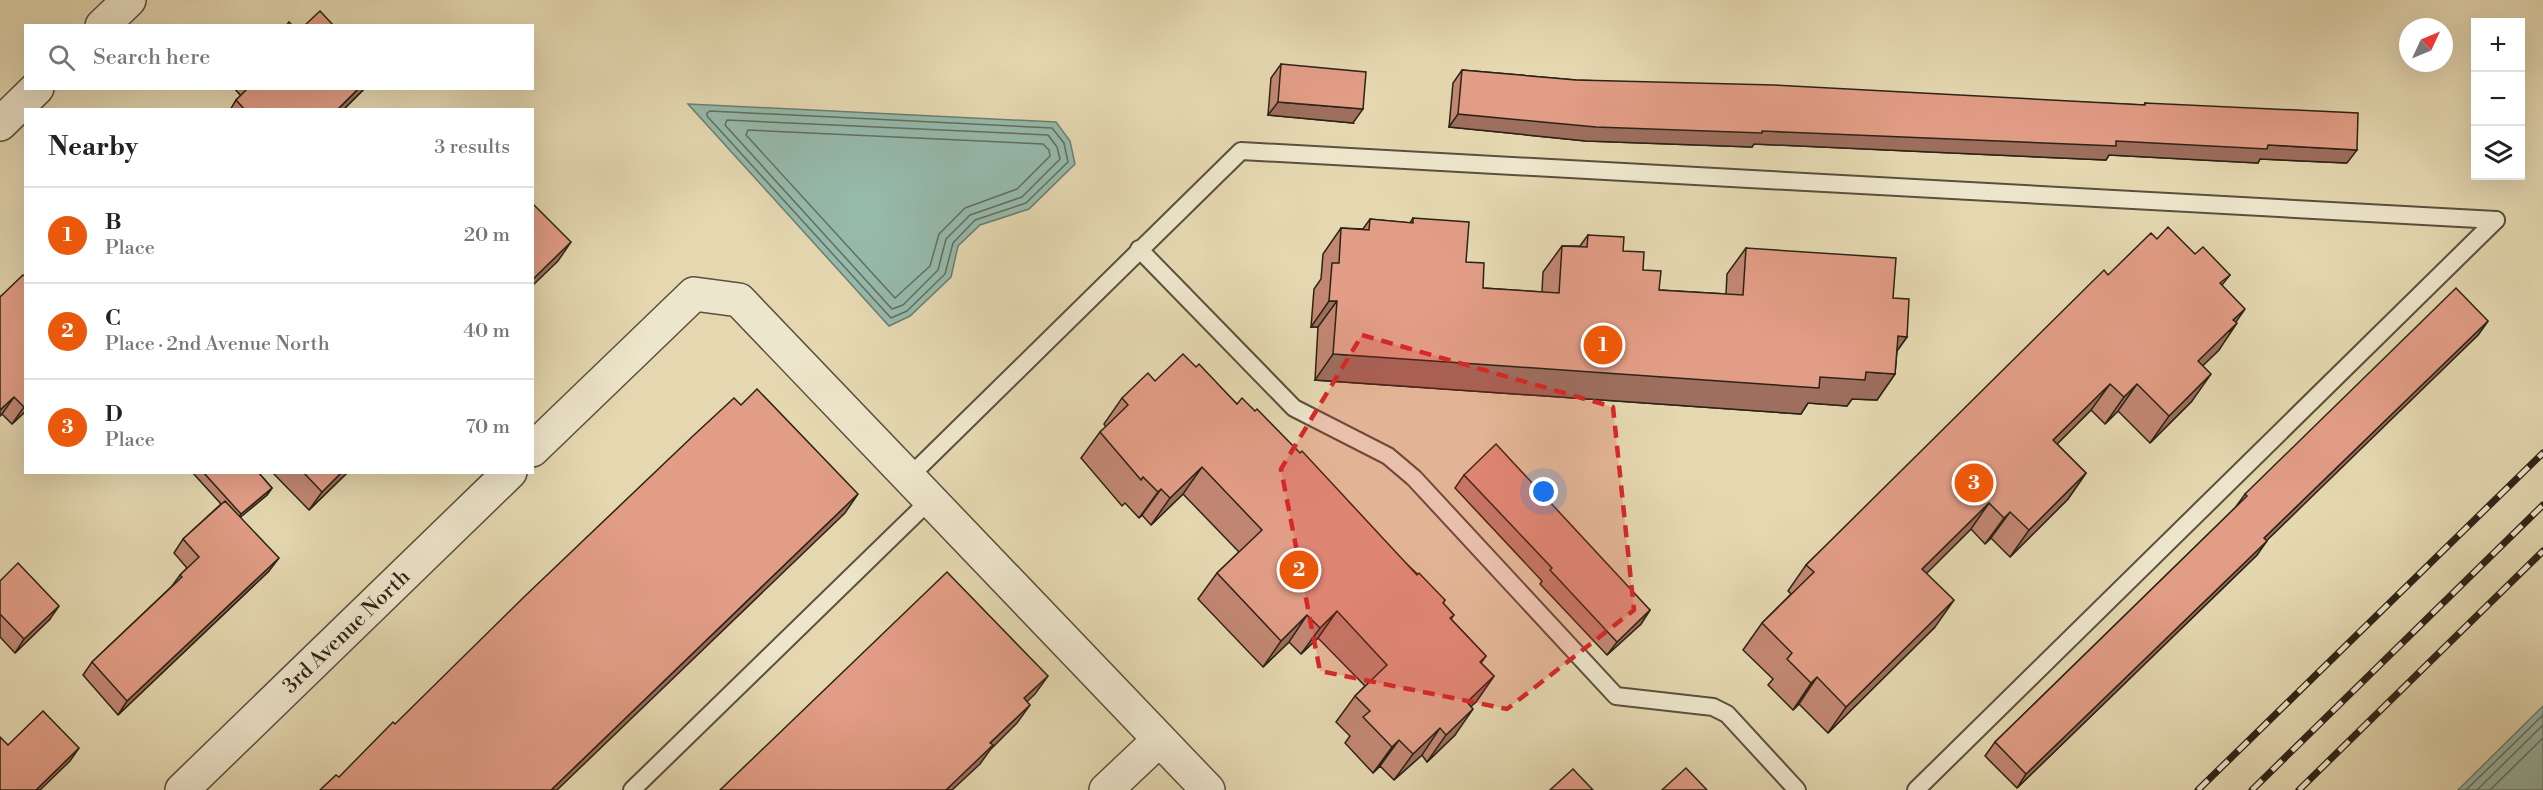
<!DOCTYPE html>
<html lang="en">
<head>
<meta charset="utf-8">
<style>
  body { margin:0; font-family:"Libre Bodoni",serif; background:#f2f2f2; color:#222 }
  .controls { position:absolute; right:18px; top:18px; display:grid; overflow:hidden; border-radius:0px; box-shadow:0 6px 24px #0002 }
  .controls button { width:54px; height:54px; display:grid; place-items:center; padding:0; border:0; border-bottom:2px solid #e0e0e0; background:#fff; color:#222; font:30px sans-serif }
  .compass { position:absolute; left:2399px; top:18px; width:54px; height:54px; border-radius:50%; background:#fff; box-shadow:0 6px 24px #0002; rotate:46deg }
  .you { position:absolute; left:1544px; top:492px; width:21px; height:21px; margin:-15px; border:4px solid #fff; border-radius:50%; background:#1a73e8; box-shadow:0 0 0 9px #1a73e833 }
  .badge { display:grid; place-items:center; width:39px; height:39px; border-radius:50%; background:#ea580c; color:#fff; font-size:20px; font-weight:700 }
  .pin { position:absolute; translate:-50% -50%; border:3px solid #fff; box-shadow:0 2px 6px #0006 }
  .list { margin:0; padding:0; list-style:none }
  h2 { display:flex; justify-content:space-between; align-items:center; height:78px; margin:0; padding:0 24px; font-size:26px }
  h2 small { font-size:20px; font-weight:400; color:#767676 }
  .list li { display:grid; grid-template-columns:39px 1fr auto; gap:18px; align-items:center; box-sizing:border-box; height:96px; padding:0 24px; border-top:2px solid #e0e0e0 }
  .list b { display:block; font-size:22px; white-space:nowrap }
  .list p { margin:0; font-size:20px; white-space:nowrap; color:#767676 }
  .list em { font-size:20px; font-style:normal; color:#767676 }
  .icon { flex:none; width:33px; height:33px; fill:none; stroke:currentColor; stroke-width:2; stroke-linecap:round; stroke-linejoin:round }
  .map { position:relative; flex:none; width:2543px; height:790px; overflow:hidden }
  .search { position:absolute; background:#fff; box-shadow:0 6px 24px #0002; left:24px; top:24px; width:510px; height:66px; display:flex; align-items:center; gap:15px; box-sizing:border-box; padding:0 21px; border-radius:0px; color:#767676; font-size:22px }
  .panel { position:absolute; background:#fff; box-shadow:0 6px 24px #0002; left:24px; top:108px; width:510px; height:366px; border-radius:0px }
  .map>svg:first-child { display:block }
  .water { fill:#96baac; stroke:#6c7e70; stroke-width:1.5 }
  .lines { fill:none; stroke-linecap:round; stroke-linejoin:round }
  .shore { stroke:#616e60; stroke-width:1.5 }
  .service-casing { stroke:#5a503c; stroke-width:20 }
  .minor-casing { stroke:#5a503c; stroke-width:36 }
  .tertiary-casing { stroke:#5a503c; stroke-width:36 }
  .service { stroke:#eee6cc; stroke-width:16 }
  .minor { stroke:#eee6cc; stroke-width:33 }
  .tertiary { stroke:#eee6cc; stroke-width:33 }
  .rail-casing { stroke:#2c2315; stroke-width:7 }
  .rail { stroke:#eee6cc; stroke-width:4.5; stroke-dasharray:14; stroke-linecap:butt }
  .wall { fill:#c28773; stroke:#2c2315; stroke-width:1.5 }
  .shaded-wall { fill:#9e6e5e; stroke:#2c2315; stroke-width:1.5 }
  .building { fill:#e29d86; stroke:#2c2315; stroke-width:1.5 }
  .marked { fill:#d62828; fill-opacity:0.2; stroke:#d62828; stroke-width:4.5; stroke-dasharray:12 8; stroke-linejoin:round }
  .labels { text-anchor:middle; stroke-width:4.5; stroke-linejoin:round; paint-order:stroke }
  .street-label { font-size:21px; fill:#2c2315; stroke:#eee6cc }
</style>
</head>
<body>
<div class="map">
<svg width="2543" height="790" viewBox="0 0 2543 790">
  <rect width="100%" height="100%" fill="#e5d8b1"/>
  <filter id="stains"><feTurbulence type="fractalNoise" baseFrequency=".00333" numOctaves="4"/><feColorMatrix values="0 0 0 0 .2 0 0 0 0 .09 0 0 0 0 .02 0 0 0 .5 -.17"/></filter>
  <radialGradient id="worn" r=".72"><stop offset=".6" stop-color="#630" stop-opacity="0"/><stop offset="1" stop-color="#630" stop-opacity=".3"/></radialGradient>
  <!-- water -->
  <g class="water">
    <polygon points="688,104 1056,122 1070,141 1075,164 1029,209 980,225 958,246 951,277 910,316 889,326"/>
    <polygon points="2543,706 2543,790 2458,790"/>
  </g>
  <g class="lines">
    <!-- shore -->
    <g class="shore">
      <polygon points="710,111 1052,128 1064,143 1068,162 1026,203 975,220 953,243 945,274 907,311 891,318 707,116 707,113"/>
      <polygon points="727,120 1048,135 1057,147 1060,159 1022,197 970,215 946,239 938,270 903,305 892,309 725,125"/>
      <polygon points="748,130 1043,144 1049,150 1050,156 1017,189 965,208 939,234 930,266 895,298 746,135"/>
      <polyline points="2466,790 2543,715"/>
      <polyline points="2477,790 2543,725"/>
      <polyline points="2490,790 2543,738"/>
    </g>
    <defs>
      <g id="service">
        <polyline points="1139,249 1294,408 1388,456 1414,478 1616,696 1713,707 1727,714 1797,790"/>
        <polyline points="909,477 1241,151 2496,220"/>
        <polyline points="632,790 931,499"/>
        <polyline points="1916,790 2496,220"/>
      </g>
      <g id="minor">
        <polyline points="532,450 694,294 739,300 1208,790"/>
        <polyline points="182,790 510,472"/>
        <polyline points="1106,790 1159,740"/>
      </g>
      <g id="tertiary">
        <polyline points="102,26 129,0"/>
        <polyline points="0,124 37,88"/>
      </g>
    </defs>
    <!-- service casing -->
    <use href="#service" class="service-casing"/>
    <!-- minor casing -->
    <use href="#minor" class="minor-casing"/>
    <!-- tertiary casing -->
    <use href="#tertiary" class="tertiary-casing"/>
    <!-- service -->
    <use href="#service" class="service"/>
    <!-- minor -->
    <use href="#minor" class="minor"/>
    <!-- tertiary -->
    <use href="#tertiary" class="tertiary"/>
    <defs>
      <g id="rail">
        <polyline points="2198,790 2543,453"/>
        <polyline points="2252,790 2543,505"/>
        <polyline points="2299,790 2543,551"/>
      </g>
    </defs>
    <!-- rail casing -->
    <use href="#rail" class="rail-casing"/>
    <!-- rail -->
    <use href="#rail" class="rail"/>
  </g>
  <!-- wall -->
  <g class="wall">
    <polygon points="1281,64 1353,123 1268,115 1271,78"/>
    <polygon points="1462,70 1576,80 2144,105 2145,103 2347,163 2260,159 2258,163 2109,155 2106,160 1754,144 1752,147 1586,141 1449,127 1453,83"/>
    <polygon points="234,88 365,88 343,110 230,110 236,100 241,96"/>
    <polygon points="1413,218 1466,262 1483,288 1542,292 1543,272 1562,246 1580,246 1588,235 1623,251 1643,270 1659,290 1726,294 1727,274 1746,248 1893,298 1907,337 1897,351 1895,374 1877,400 1852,399 1847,406 1808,403 1801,414 1315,380 1318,327 1311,327 1314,289 1321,279 1323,254 1341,228 1363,229 1370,219 1410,223"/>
    <polygon points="2157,239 2195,254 2230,275 2222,285 2235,322 2219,350 2202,366 2192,401 2150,443 2118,411 2105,424 2091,410 2057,444 2086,473 2068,499 2010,557 1991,538 1985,544 1971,529 1926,573 1935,627 1828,733 1799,704 1793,710 1768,685 1773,679 1743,650 1762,623 1791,594 1788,591 1806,565 2108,275"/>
    <polygon points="26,277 26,411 12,424 2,414 0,416 0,297"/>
    <polygon points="2488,321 2478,335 2266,540 2257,555 2017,788 1985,756 1995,742 2235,508 2245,494"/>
    <polygon points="1196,367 1237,404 1445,600 1443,603 1454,615 1451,619 1486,656 1481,663 1494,676 1476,702 1471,706 1455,735 1427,762 1422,755 1394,780 1380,766 1373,773 1345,743 1350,736 1336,722 1355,696 1365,686 1318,638 1301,654 1289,642 1263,667 1198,599 1217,573 1239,552 1183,494 1151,525 1142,515 1139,518 1125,503 1122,506 1081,458 1100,432 1106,427 1104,424 1122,398 1155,381"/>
    <polygon points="192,472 258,472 272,488 267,495 240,517 269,571 118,715 83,675 92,662 172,586 180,575 187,568 174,553 183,539 221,504"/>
    <polygon points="272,472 348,472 309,510"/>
    <polygon points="1464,475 1650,610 1641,624 1607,655 1540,584 1542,581 1455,488"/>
    <polygon points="0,581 50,619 15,653 0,637"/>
  </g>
  <!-- shaded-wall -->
  <g class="shaded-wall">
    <polygon points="359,88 365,88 343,110 337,110"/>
    <polygon points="1278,102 1363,109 1353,123 1268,115"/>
    <polygon points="1458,114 1762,131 2268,145 2357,150 2347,163 2260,159 2258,163 2109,155 2106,160 1754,144 1752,147 1586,141 1449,127"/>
    <polygon points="571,242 558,261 532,286 532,280"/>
    <polygon points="1329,301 1337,301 1318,327 1311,327"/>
    <polygon points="2245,309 2229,332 2237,323 2219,350 2180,388 2198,361 2233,320"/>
    <polygon points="2488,321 2478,335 2255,552 2264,538"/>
    <polygon points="1898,336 1907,337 1888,363"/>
    <polygon points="1333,354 1820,377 1866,372 1895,374 1877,400 1852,399 1847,406 1808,403 1801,414 1315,380"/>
    <polygon points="2211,374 2192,401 2150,443 2169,416"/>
    <polygon points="2110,384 2091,410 2035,466 2053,440"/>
    <polygon points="2137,384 2118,411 2105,424 2124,397"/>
    <polygon points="14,397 2,414 0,416 0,410"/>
    <polygon points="26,406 26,411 12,424 24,407"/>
    <polygon points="1202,467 1183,494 1151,525 1170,498"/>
    <polygon points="342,472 348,472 309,510 322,492"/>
    <polygon points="2086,473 2068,499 2010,557 2029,530"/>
    <polygon points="272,488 267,495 236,521 241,514"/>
    <polygon points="1161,489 1142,515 1139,518 1158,492"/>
    <polygon points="858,494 845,513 557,790 551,790"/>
    <polygon points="1989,503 1971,529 1904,596 1922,569"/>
    <polygon points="2010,512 1991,538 1985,544 2004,518"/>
    <polygon points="2267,541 2257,555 2017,788 2026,774"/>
    <polygon points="279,558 269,571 118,715 127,701"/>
    <polygon points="1954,600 1935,627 1828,733 1846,707"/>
    <polygon points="59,606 50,619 15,653 24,639"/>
    <polygon points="1650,610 1641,624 1607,655 1617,642"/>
    <polygon points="1337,611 1318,638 1301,654 1320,628"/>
    <polygon points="1307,615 1289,642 1263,667 1281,641"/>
    <polygon points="1048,676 1035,694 1011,717 1024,698"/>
    <polygon points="1494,676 1476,702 1448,728 1467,702"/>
    <polygon points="1817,677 1799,704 1793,710 1811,683"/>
    <polygon points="1030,705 1017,723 990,750 980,764 952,790 946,790 990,743"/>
    <polygon points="1473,709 1455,735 1427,762 1446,735"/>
    <polygon points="1440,728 1422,755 1394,780 1413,754"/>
    <polygon points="1399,740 1380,766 1373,773 1392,747"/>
    <polygon points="79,748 70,761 40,790 36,790"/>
  </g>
  <!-- building -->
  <g class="building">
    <polygon points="320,11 334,26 304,26"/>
    <polygon points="289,22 293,26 286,26"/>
    <polygon points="1281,64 1366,72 1363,109 1278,102"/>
    <polygon points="1462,70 1576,80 1774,85 2145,105 2145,103 2358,113 2357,150 2268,145 2267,149 2116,141 2116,146 1762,131 1762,133 1596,127 1458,114"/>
    <polygon points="248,88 359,88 337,110 245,110 236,100"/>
    <polygon points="532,203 571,242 532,280"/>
    <polygon points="1413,218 1469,222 1466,262 1484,263 1483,288 1559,293 1562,246 1587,247 1588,235 1624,237 1623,251 1644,252 1643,270 1661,271 1659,290 1743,295 1746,248 1896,258 1893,298 1909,299 1907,337 1898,336 1895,374 1866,372 1865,380 1820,377 1819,388 1333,354 1337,301 1329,301 1332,263 1339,263 1341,228 1369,230 1370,219 1413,223"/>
    <polygon points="2168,227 2195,254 2203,247 2230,275 2220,283 2245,309 2233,320 2237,323 2198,361 2211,374 2169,416 2137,384 2124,397 2110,384 2053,440 2086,473 2029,530 2010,512 2004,518 1989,503 1922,569 1954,600 1846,707 1817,677 1811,683 1787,659 1792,653 1762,623 1814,572 1806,565 2104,270 2108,275 2151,233 2157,239"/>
    <polygon points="23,275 26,277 26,406 24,407 14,397 0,410 0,297"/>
    <polygon points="2456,288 2488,321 2264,538 2267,541 2026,774 1995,742 2247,496 2245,494"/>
    <polygon points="1183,354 1196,367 1199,364 1237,404 1242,398 1255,411 1257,409 1300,453 1302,451 1417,575 1419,573 1445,600 1443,603 1454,615 1450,618 1486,656 1480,662 1494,676 1467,702 1473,709 1446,735 1440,728 1413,754 1399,740 1392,747 1363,717 1370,711 1355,696 1387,665 1337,611 1320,628 1307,615 1281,641 1217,573 1262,530 1202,467 1170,498 1161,489 1158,492 1143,477 1141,480 1100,432 1128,405 1122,398 1148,373 1155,381"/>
    <polygon points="757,389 858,494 551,790 320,790 336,775 339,777 393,722 395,724 525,596 694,435 734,398 741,405"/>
    <polygon points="1496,444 1650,610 1617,642 1550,570 1552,568 1464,475"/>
    <polygon points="203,472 258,472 272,488 241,514"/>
    <polygon points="303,472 342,472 322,492"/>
    <polygon points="225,501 279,558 127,701 92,662 182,577 180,575 199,557 183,539"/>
    <polygon points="18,563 59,606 24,639 0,614 0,581"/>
    <polygon points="947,572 1048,676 1024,698 1030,705 990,743 993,745 946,790 720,790"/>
    <polygon points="43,711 79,748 36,790 0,790 0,737 8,745"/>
    <polygon points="1686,768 1707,790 1662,790"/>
    <polygon points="1573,769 1593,790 1550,790"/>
  </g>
  <!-- marked area -->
  <path class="marked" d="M1362 335 1613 407 1634 610 1507 709 1320 671 1281 469Z"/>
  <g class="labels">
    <!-- street labels -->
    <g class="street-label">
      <text transform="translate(346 631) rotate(-44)" y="7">3rd Avenue North</text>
    </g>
  </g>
  <rect width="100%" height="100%" filter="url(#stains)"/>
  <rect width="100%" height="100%" fill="url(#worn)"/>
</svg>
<div class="controls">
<button>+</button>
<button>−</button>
<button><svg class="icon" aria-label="layers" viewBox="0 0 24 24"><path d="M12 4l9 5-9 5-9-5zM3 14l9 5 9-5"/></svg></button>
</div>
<svg class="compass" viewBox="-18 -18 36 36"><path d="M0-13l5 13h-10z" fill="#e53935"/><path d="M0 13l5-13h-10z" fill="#767676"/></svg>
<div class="you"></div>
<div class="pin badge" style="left:1603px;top:345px">1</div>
<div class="pin badge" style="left:1299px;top:570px">2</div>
<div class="pin badge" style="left:1974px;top:483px">3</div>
<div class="search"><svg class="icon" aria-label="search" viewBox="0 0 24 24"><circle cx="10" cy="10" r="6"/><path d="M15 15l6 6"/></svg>Search here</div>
<section class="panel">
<h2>Nearby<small>3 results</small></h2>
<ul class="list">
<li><span class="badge">1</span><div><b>B</b><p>Place</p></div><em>20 m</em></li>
<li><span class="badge">2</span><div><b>C</b><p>Place · 2nd Avenue North</p></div><em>40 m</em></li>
<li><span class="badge">3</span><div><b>D</b><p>Place</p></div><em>70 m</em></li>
</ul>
</section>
</div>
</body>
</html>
